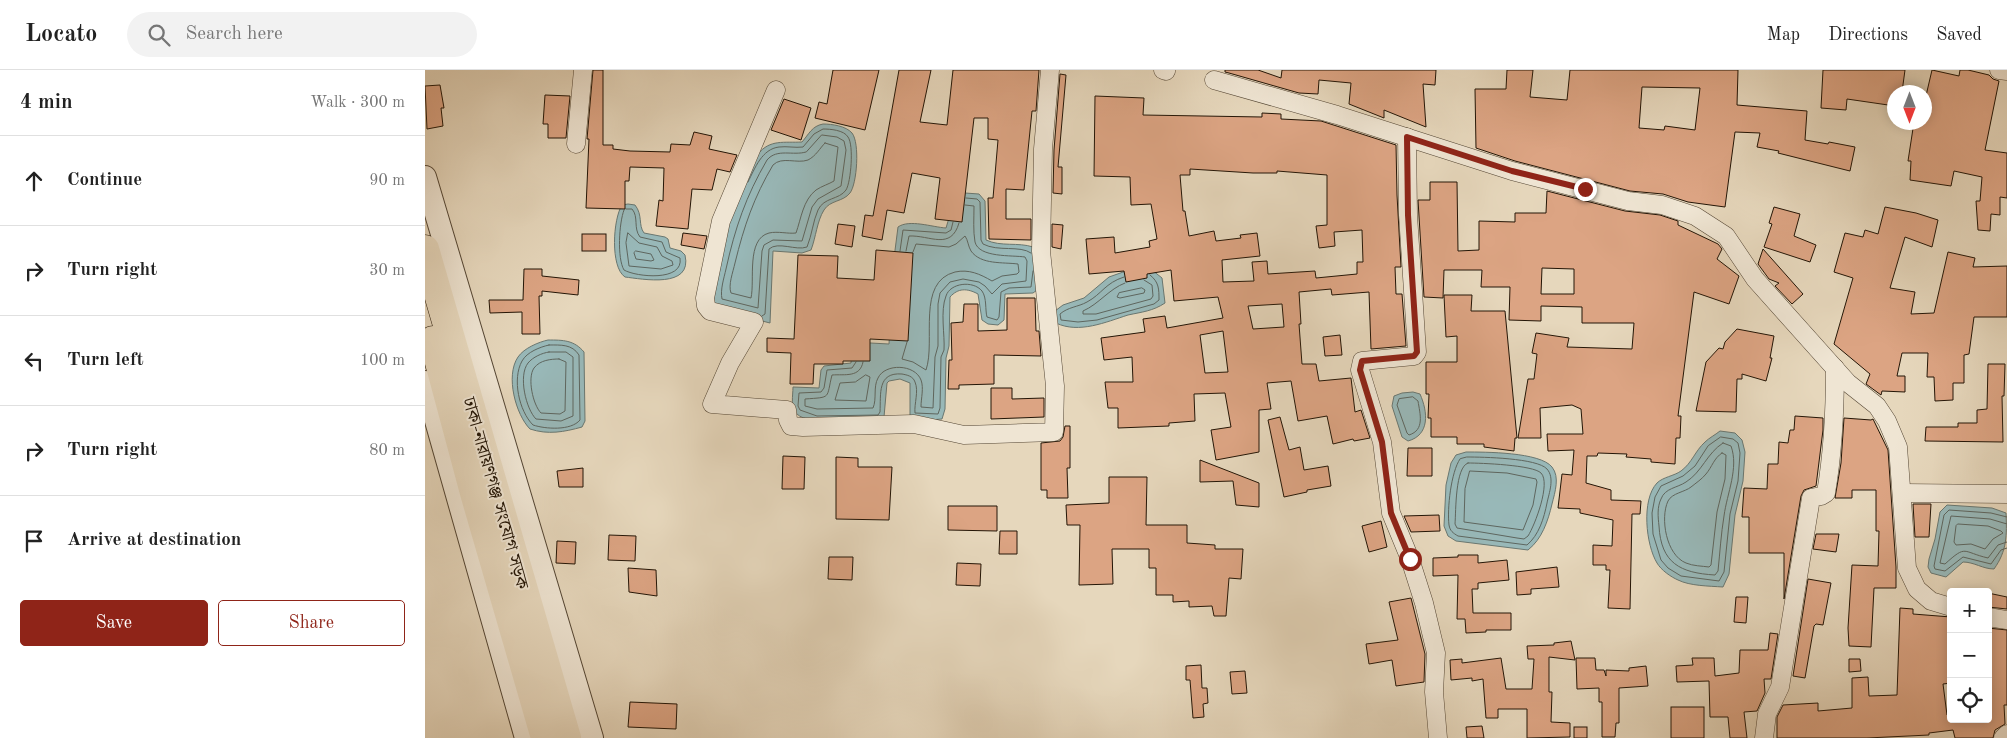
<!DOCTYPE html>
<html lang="en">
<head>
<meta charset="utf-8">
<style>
  body { margin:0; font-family:"Old Standard TT","Noto Serif Bengali",serif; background:#f2f2f2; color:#222 }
  .controls { position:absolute; right:15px; bottom:15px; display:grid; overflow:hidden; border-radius:5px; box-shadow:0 2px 12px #0003 }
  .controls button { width:45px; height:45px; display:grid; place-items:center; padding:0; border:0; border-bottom:1px solid #e0e0e0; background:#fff; color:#222; font:25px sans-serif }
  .compass { position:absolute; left:1462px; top:15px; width:45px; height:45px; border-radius:50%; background:#fff; box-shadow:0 2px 12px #0003; rotate:180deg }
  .stop { position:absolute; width:15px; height:15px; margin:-11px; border:4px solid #8f2418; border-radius:50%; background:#fff }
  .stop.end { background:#8f2418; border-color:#fff; box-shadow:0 1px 5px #0008 }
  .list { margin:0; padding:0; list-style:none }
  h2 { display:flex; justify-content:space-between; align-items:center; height:65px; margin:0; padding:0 20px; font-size:21px }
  h2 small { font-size:16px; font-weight:400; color:#767676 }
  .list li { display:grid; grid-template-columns:32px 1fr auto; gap:15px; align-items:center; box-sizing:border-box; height:90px; padding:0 20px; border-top:1px solid #e0e0e0 }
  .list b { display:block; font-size:19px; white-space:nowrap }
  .list em { font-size:16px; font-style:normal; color:#767676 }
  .actions { display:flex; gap:10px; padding:15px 20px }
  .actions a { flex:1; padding:11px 0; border:1px solid #8f2418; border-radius:5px; text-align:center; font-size:18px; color:#8f2418 }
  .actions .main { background:#8f2418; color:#fff }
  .icon { flex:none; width:28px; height:28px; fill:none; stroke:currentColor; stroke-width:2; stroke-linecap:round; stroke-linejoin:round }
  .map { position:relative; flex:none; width:1582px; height:668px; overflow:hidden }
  header { display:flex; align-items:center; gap:30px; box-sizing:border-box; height:70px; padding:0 25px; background:#fff; border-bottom:1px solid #e0e0e0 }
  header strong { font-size:24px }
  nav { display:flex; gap:28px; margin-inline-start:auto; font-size:18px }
  .search { width:350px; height:45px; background:#f2f2f2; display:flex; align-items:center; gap:12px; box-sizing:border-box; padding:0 18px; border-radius:28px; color:#767676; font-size:19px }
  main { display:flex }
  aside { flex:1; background:#fff }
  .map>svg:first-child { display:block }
  .water { fill:#98b8b8; stroke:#697771 }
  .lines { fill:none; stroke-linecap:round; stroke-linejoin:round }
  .shore { stroke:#5e665f; stroke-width:1 }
  .building { fill:#dca483; stroke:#231506; fill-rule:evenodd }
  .minor-casing { stroke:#544634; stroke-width:19 }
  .tertiary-casing { stroke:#544634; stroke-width:24 }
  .primary-casing { stroke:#231506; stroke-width:29 }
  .minor { stroke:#efe5d3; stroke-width:18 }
  .tertiary { stroke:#efe5d3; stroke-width:22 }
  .primary { stroke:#e6d7bc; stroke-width:28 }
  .route { stroke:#8f2418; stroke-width:6 }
  .labels { text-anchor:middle; stroke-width:4; stroke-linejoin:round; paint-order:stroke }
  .street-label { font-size:18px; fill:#231506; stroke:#efe5d3 }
</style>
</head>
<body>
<header>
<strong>Locato</strong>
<div class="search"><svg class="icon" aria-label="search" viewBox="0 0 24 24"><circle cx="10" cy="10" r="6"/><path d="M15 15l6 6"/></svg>Search here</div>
<nav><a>Map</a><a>Directions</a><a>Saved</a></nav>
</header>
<main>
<aside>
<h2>4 min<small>Walk · 300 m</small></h2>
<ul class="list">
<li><svg class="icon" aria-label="ahead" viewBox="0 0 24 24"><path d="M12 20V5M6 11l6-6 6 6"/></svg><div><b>Continue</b></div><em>90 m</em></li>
<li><svg class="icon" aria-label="right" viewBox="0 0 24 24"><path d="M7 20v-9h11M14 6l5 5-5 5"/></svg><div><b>Turn right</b></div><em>30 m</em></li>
<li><svg class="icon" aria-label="left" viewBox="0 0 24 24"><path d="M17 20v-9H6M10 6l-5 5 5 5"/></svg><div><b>Turn left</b></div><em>100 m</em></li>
<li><svg class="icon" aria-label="right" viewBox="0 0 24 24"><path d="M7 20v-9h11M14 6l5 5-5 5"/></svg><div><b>Turn right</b></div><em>80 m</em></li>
<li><svg class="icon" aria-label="arrive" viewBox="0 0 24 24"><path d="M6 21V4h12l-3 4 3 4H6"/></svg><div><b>Arrive at destination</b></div></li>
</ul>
<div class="actions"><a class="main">Save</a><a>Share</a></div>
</aside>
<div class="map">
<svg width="1582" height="668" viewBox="0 0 1582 668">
  <rect width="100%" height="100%" fill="#e6d7bc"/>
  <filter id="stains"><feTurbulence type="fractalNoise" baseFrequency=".004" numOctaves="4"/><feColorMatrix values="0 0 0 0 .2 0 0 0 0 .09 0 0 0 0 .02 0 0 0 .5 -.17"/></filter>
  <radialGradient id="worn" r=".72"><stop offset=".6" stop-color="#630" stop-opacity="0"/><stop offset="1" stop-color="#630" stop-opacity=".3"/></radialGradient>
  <!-- water -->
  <g class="water">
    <path d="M398 54C407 54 421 56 427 63 435 73 432 114 425 123 418 132 405 130 399 140 392 151 391 167 386 180L377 183 348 181 345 253 287 238 300 152 333 84C345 69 359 73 377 72 384 64 387 56 398 54Z"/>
    <path d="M540 123 554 124 560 131 561 170C576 177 593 172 608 177L612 220 608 223 580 224 579 250 573 255 563 254 557 250 553 224C542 218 533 218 525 227L524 276 521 288 520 339 517 349 504 350 485 346V313L475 309 464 311 462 313 459 347C441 348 384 357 372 344 365 337 368 326 368 317L394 318 396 300 399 296 426 293 427 272 464 274 468 196 473 157C484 149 507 157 521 158L524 148Z"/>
    <path d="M203 134 210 135C218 145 213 155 219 163L240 167 243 169 245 178 256 181 260 185C268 219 217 209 200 207 185 197 188 149 197 135Z"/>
    <path d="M727 200 737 208 740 233C728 241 717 242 703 245 681 252 654 264 631 253L630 241 638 235 659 228 684 207 701 201Z"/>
    <path d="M123 270C138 270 149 270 159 282L160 351 157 357C139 362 123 365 105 359 91 345 80 306 93 287 99 278 114 272 123 270Z"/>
    <path d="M988 322 995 324C1003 342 1005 365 983 371L977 367 967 336 969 326 977 323Z"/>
    <path d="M1295 361 1310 363 1317 370 1320 382 1318 411 1310 445 1304 504 1298 517C1284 516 1265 516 1253 510 1246 507 1236 500 1232 493 1221 475 1216 430 1232 413 1238 407 1249 406 1256 401 1267 393 1270 381 1280 372 1284 368 1290 365 1295 361Z"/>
    <path d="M1041 382C1060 382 1115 382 1127 397 1135 407 1130 422 1127 434 1123 451 1117 469 1103 480L1031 471 1023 466 1019 456 1021 415 1026 393 1031 385Z"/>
    <path d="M1522 435 1567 438 1581 443C1582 465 1582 481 1569 499 1558 499 1549 492 1538 492L1521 507 1506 503 1503 497 1504 489 1510 469 1515 442Z"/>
  </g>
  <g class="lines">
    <!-- shore -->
    <g class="shore">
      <path d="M397 65 412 67 419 71 421 80 416 116 393 129 387 137 377 171 348 170 339 175 337 181 333 238 297 229C295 220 299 208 301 199 310 158 321 126 342 90 352 78 368 86 381 82Z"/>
      <path d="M400 73 413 77 409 111C404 114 397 116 391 120 378 130 376 149 371 163 363 164 353 161 344 163 321 169 330 210 326 228L306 223C303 215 308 202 310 193 319 156 329 127 348 95 357 86 372 94 383 90 391 86 395 78 400 73Z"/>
      <path d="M323 112C330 98 337 79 354 77 362 76 370 78 378 77L389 64 398 59C405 59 419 60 423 67 429 75 426 112 421 120 414 130 399 127 393 140 388 151 387 165 382 177 371 181 353 171 344 179L340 244 337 246"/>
      <path d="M541 128 552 129 555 132 556 170 558 174C573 182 595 175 606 183"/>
      <path d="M199 140C194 153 192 188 199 200 211 207 259 212 255 188L241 182 237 172 215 167C208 158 214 147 207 139H201"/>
      <polygon points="203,163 214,173 232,177 237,186 247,191 248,195 236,199 204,196 201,173"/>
      <polygon points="211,181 226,184 229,190 226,191 211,189 209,183"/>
      <polyline points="475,181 478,160 521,163 526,160 528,152"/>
      <path d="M481 181 484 166C505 165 526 181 534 153"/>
      <path d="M699 207C680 213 677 224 662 232 653 237 643 237 635 244L636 250 653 252 672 250 729 234 734 230C734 219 734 212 725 205"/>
      <path d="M700 213C684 219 674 234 658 241V244H671L726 229 728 226 727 215 719 210"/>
      <polygon points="717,218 720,220 719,223 695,228 692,227 694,223"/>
      <path d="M482 272 477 289 488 292 501 300C511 271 491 212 530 202 544 199 555 204 567 211L577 206 592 204 594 202 593 194C578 192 556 195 546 181 543 176 543 170 540 166L531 174 524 177 491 174 488 182"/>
      <path d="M124 275C136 275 147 274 154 285L155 350C146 361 120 359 108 355 94 341 87 309 97 291 102 282 115 277 124 275Z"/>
      <path d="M124 282H141L148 287V346L136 351 111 349C101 339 93 306 103 293 108 287 117 283 124 282Z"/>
      <path d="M134 289 141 292 140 341 135 344 116 343C108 335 102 308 109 298 115 290 126 289 134 289Z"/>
      <path d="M431 292 427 298 402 300 399 318 396 322 374 323 373 336 375 340 392 346 453 345 455 342C456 324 452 302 477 304 482 305 488 306 490 312 494 321 489 334 490 343L513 344 515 338 516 287 519 280C520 265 515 241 521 226 525 213 548 210 557 221 562 228 560 240 562 247L572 250 574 247 576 222 584 218 606 217 608 201"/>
      <path d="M438 292C435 308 420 304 407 305 401 329 407 327 380 329V336L392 339 448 338C452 329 448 317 453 308 460 293 490 294 496 310 499 318 496 328 496 337L508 338 510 287 513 276V234L515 223 525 212 538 209 554 212 560 216 567 224 577 214 601 211 602 191 600 187C587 185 554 188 550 172 548 161 549 148 549 136L540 135"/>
      <polygon points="441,305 445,307 441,331 410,330 415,313 430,312"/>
      <path d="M988 327 993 331C995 344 1000 360 984 365L982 363 972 335 974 329Z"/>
      <polygon points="1296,367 1308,369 1313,373 1315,383 1313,411 1305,444 1299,502 1294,511 1256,506 1243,498 1236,490 1228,464 1227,443 1230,427 1236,416 1258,406 1270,396 1283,376"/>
      <path d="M1298 373 1306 376C1314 398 1302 423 1299 446 1296 464 1295 482 1293 501L1290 505C1255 503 1236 493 1234 456 1233 447 1232 437 1236 429 1240 418 1252 418 1261 412 1277 402 1282 383 1298 373Z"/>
      <path d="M1297 383 1301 385 1300 409 1292 442 1286 495 1284 497C1277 496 1268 496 1261 493 1241 485 1235 448 1243 431 1247 423 1260 422 1266 417 1271 413 1277 409 1281 404 1287 397 1289 388 1297 383Z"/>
      <path d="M1042 387C1058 387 1112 388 1122 399 1130 408 1124 423 1122 433 1119 448 1114 465 1102 475L1033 466C1028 463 1025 461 1024 455 1022 439 1026 402 1035 389Z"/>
      <path d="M1043 393C1056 393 1108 395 1116 403 1126 413 1110 455 1103 466L1099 469 1092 468 1032 458 1030 454C1031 441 1030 397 1043 393Z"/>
      <polygon points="1045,401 1082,403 1111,409 1112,412 1108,435 1098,460 1039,452 1040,419"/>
      <polyline points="1582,447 1566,443 1524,440 1519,445 1509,496 1510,499 1520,501 1538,487 1566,494 1576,480 1582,478"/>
      <polygon points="1533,454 1563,456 1576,461 1578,463 1568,469 1560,479 1546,474 1531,475 1529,472 1531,456"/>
      <path d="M1582 454 1565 449 1526 446 1515 493 1520 494C1542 474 1537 482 1563 488L1573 475 1582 472"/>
    </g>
  </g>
  <!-- building -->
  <g class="building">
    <polygon points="168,0 178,0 178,75 188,75 188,79 205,81 245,82 246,74 265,75 269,62 287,66 284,79 312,85 305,102 292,99 287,120 267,119 263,159 231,156 234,130 238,131 239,98 205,97 204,111 200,111 200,139 161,138 164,69 162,69"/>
    <polygon points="408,0 454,0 440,60 390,48 394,32 402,34"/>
    <polygon points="474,0 506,0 495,52 522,55 528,0 614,0 611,41 607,41 599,120 581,119 581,149 606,149 606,170 564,169 563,128 568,128 573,70 563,69 563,48 549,48 537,152 510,149 515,108 487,103 479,143 462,140 457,170 437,166 440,145 448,146"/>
    <polygon points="800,0 833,0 856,8 857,0 1011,0 1010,15 998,14 1001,57 959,40 959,48 924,34 926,13 894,10 893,24 874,23 804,3 800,2"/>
    <path d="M1082 0H1108L1105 27 1142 30 1145 0H1313L1312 35 1382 41 1380 70 1403 74 1404 72 1430 77 1425 101 1353 83 1354 81 1332 77 1335 63 1310 62 1300 137 1263 132 1238 124 1205 121 1090 91 1051 78 1050 19H1081ZM1217 17 1275 18 1270 60 1240 56 1239 60 1214 58Z"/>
    <polygon points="1398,0 1480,0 1477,22 1470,22 1470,36 1422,29 1421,40 1396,38"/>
    <polygon points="1507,0 1534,6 1535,0 1543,0 1564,5 1568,9 1574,11 1560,80 1582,83 1582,128 1575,127 1575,145 1566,144 1565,161 1553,160 1551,131 1555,131 1557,107 1529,101 1526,116 1485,110 1486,91 1483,91 1489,52 1500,52 1500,30"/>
    <polygon points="635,4 641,5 633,97 637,97 637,124 628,123 629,80"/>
    <polygon points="15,15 19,38 16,38 18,56 2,59 0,16"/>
    <polygon points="120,25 145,26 141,68 123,68 123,54 118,54"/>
    <path d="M670 26 719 28 718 45 837 47V43L856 44V49L896 51 971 75 972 125 976 197H970L971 224H977L981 276 946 279 944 222 907 225 906 219 874 222 876 254H874L877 294H891L894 311 926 308 930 342 936 340 945 368 929 371 928 369 908 374 902 346 873 351 866 311 842 313 846 339 834 340V382L791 390 786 360 806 357 800 323 769 324 770 351 744 353V356L693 358V338H683L680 312H708L707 287 679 290 676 268 720 262 718 249 740 246 742 258 798 248 793 227 749 231 746 200 722 204V208L701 212 699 201 664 204 661 169 689 167 690 183 725 177 724 171 732 169 726 134 706 135 705 107 669 106ZM765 99 828 103H852V101L902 105V155L891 156 894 178 910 176 909 162 937 160 938 192H932V204L891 208 890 201 843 204 842 191 827 192 829 211 798 212 797 190 835 186 832 163 815 165 816 168 791 171 789 161 764 166 760 141H758L755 105H765ZM857 234 859 257 828 259 823 236ZM798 261 803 302 780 303 775 265Z"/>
    <polygon points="359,29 386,38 376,70 346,60"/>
    <path d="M1005 112H1032L1033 181 1054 180V151L1090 152V143H1121L1122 121 1200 141 1235 145 1253 151V155L1293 174 1297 179 1292 189 1314 206 1304 234 1269 222 1253 346H1256L1255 368H1251L1250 394 1226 392V389L1201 387 1202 384 1173 383 1172 386H1162L1161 413 1186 420V430L1216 431 1215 444H1207L1205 539 1183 538 1185 500H1181V495H1168V475L1187 476 1188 450 1155 443V439L1133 438 1137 404 1147 405 1149 380 1123 381 1122 364H1158L1156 339 1147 335 1115 338 1116 368H1093L1103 309H1109L1112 284 1107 283 1111 263 1144 268 1142 277 1207 279 1209 253H1157V237L1116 236V251L1084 250 1085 217H1056L1057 200H1019L1018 228 999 227 993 130H1005ZM1117 198 1149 199V224H1116Z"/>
    <polygon points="1349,137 1375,144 1369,166 1391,175 1385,192 1339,177 1347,154 1344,153"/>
    <polygon points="1460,137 1491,143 1513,150 1507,177 1480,167 1465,218 1490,222 1486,244 1509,243 1523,182 1550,188 1548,197 1582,196 1582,247 1549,247 1544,284 1539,285 1539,313 1528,313 1528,330 1510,331 1509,307 1502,307 1503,283 1477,283 1472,306 1480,306 1480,322 1457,321 1456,325 1441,314 1445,304 1409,274 1428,208 1409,202 1420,163 1438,167 1440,160 1453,164"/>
    <polygon points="413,154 430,156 427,177 410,174"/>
    <polygon points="627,154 638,155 636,179 627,177"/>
    <polygon points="258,163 282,166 279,179 256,175"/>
    <rect x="157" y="164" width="24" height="17"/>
    <polygon points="1338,179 1378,224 1367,234 1350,216 1354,213 1344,209 1333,194"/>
    <polygon points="451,180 488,183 483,271 445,269 445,291 418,291 418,294 389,294 388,314 365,314 366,283 342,282 342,268 369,269 373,185 413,186 412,208 449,210"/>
    <polygon points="99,199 117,199 117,206 154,210 153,225 117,221 117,226 114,226 115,264 97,264 97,242 65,243 64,230 98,230"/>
    <polygon points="1019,225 1047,225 1046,241 1080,241 1092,368 1090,368 1089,381 1059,377 1059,374 1032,374 1032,367 1006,367 1006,348 1003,348 1004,324 1001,324 1001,292 1032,292 1032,266 1021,267"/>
    <polygon points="582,228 610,228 611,261 614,261 616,286 569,285 569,314 534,315 534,319 523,319 524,290 527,290 526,253 538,252 539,234 553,234 553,261 582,260"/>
    <polygon points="1312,259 1349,266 1345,288 1347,288 1341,311 1317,304 1317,309 1312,309 1311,342 1271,341 1281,292 1294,278 1298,279 1300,272"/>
    <polygon points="915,265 917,285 900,286 898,267"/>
    <polygon points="1563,294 1580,294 1579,326 1577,326 1578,372 1500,371 1501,357 1533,357 1533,353 1552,353 1552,340 1562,339"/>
    <polygon points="566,318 587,318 587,329 619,328 619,347 566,349"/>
    <polygon points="1370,346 1398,348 1398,360 1391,416 1379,420 1376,426 1359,529 1359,483 1324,483 1324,447 1317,447 1319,418 1342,419 1343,394 1353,394 1354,372 1363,373 1365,360 1369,360"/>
    <polygon points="855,347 864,380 875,377 879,400 903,396 906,416 882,420 882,422 859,427 843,350"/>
    <polygon points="1419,348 1446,350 1448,349 1463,380 1471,497 1471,518 1449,518 1446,577 1424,576 1423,558 1427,495 1453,496 1454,461 1451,461 1451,420 1427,420 1427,428 1410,428 1416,393"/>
    <polygon points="640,356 645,356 645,398 642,398 643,428 622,428 622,420 616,420 616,373 635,371 638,367"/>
    <polygon points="983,378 1007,378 1007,406 982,406"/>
    <polygon points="358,386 380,387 379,419 357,419"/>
    <polygon points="411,387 433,388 433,397 467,397 464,450 411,449"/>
    <polygon points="775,390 834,413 834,437 811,435 808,411 775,412"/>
    <polygon points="158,398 158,417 134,417 132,401"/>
    <polygon points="684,407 722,407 721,455 762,455 762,473 790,475 790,479 818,479 816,509 804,508 801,546 789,546 787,536 764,537 764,531 748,532 748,525 731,525 731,498 724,498 724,479 687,479 688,514 654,515 655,455 642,455 641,435 684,433"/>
    <polygon points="1488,434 1506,434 1504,467 1490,467"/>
    <polygon points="523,436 572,436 572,461 523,460"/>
    <polygon points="1014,445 1015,461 986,462 979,446"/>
    <polygon points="956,451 962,477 944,482 937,456"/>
    <polygon points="575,461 592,461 592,484 574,484"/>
    <polygon points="1391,464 1414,464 1411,482 1388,479"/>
    <polygon points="184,465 211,466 210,491 183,490"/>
    <polygon points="132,471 151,472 150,494 131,493"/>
    <polygon points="1033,485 1053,485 1053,493 1082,490 1084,510 1053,513 1053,519 1047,519 1048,543 1086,543 1086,560 1061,560 1061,562 1041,563 1040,549 1032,549 1033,505 1008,506 1008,488 1033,487"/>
    <polygon points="404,487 428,487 427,510 403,509"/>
    <polygon points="532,493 556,494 555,516 531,515"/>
    <polygon points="1132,497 1134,517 1106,519 1106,524 1092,525 1091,502"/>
    <polygon points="203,498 231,500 232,526 204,522"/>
    <polygon points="1383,509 1406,513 1398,555 1391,554 1389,556 1380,608 1368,606"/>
    <polygon points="1563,523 1582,527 1582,539 1563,537"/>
    <polygon points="1311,527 1323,527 1321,553 1309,552"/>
    <polygon points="986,528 1000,584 999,612 971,616 967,590 944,594 941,574 973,570 964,532"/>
    <polygon points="1475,538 1488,539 1488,544 1526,547 1526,613 1518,614 1522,645 1525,645 1526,649 1564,649 1563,558 1582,560 1582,635 1579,635 1580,654 1570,660 1568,668 1530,668 1528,660 1504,663 1504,665 1442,668 1352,668 1352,647 1358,635 1393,633 1393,641 1427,638 1427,608 1443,607 1444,626 1472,625"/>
    <polygon points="1345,563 1353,564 1346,609 1339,609 1340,623 1332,641 1319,642 1322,668 1305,668 1303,647 1285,647 1284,611 1252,612 1251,596 1268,595 1267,588 1289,588 1290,606 1314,603 1315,580 1343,580"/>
    <polygon points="1146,571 1150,590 1124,587 1124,622 1127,622 1126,652 1145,653 1145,667 1102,668 1102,639 1073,639 1073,648 1061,648 1058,609 1047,611 1047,608 1026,610 1025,590 1037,589 1037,593 1076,588 1081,619 1107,619 1109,589 1103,589 1102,576 1129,575 1129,573"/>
    <polygon points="1151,588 1170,588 1171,600 1179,600 1181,606 1181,600 1204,601 1204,598 1221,596 1223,616 1194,618 1194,653 1191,653 1190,667 1177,667 1177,632 1174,632 1174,618 1152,619"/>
    <polygon points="1424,589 1435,589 1436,601 1424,602"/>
    <polygon points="776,595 777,618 782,618 783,633 778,634 779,647 768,648 765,610 761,610 761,596"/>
    <polygon points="820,601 822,623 807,624 805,602"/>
    <polygon points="205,632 252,634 251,659 203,657"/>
    <rect x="1246" y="637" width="33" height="31"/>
    <polygon points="1057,656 1059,668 1042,668 1041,657"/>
    <rect x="1149" y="657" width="13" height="11"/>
  </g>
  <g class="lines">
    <defs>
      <g id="minor">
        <polyline points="738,0 741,1"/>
        <polyline points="1574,0 1582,1"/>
        <polyline points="789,10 912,45 1087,101 1203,131 1237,135 1270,146 1301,166 1330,209 1423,313 1452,336 1462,351 1473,377 1482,498 1492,519 1506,531 1526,537"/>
        <polyline points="351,20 296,151 280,228 281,236 285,241 329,252 305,293 287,334 362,340 363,350 366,356 378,357 489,354 539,365 629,362 630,316 616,181 618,79 625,0"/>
        <polyline points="982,67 983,145 992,282 989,286 937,291 935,300 957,372 966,443 985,489 999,533 1011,583 1009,622 1013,668"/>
        <polyline points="151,74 158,0"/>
        <polyline points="1477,423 1582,424"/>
        <polyline points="1563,547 1582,550"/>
        <path d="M1339 668 1342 644 1355 617 1386 428 1396 426 1401 423C1408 382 1410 339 1410 298"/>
        <polyline points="1578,668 1582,664"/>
      </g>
      <g id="tertiary">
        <polyline points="0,107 167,668"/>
        <polyline points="0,312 101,668"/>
      </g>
      <g id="primary">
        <polyline points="0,179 142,668"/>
        <polyline points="8,270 49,423 120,668"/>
      </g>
    </defs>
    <!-- minor casing -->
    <use href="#minor" class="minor-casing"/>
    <!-- tertiary casing -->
    <use href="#tertiary" class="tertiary-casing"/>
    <!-- primary casing -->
    <use href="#primary" class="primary-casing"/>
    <!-- minor -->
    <use href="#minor" class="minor"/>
    <!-- tertiary -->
    <use href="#tertiary" class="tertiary"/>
    <!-- primary -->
    <use href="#primary" class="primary"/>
  </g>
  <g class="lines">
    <!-- route -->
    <polyline class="route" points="985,489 966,443 957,372 935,300 937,291 989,286 992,282 983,145 982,67 1087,101 1160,119"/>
  </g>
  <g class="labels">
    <!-- street labels -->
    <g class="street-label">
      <text transform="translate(71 423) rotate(74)" y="6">ঢাকা-নারায়ণগঞ্জ সংযোগ সড়ক</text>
    </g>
  </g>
  <rect width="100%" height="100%" filter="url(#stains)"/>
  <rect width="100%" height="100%" fill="url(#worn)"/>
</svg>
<div class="controls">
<button>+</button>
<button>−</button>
<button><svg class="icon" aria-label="locate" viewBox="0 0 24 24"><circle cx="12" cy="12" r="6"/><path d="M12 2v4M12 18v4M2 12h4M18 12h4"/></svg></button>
</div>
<svg class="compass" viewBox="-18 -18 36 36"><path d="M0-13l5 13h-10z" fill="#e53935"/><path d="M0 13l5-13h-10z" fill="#767676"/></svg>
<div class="stop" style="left:985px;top:489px"></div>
<div class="stop end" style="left:1160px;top:119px"></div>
</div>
</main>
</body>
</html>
